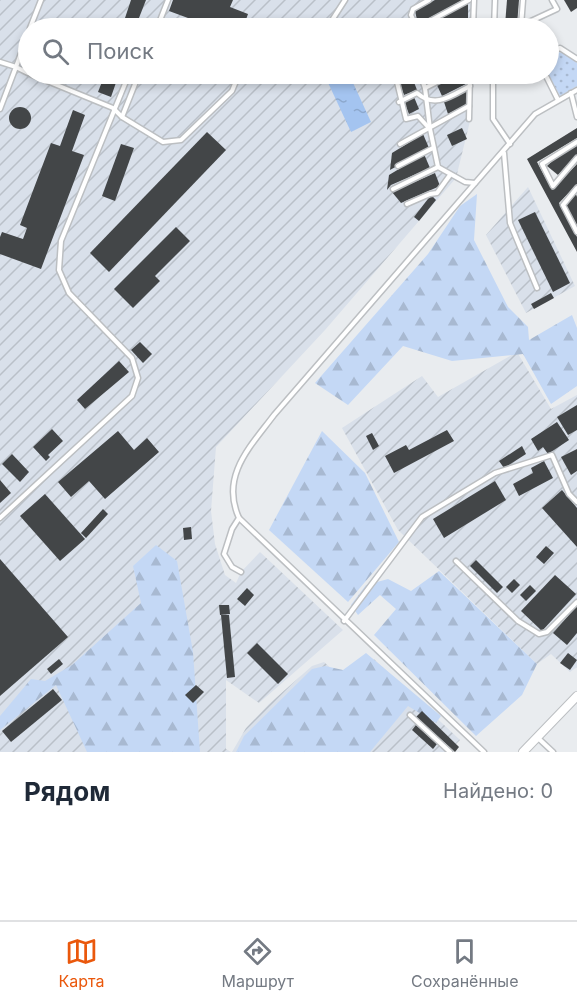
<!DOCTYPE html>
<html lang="ru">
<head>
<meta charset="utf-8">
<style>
  body { margin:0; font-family:Inter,sans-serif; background:#f2f2f3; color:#1f2937 }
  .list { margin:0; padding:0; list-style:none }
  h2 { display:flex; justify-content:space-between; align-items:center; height:78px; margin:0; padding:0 24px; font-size:26px }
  h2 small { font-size:20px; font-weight:400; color:#747a83 }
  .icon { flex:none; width:33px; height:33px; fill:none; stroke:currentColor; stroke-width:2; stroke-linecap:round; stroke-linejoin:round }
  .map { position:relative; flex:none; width:577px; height:752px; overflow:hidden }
  .search { position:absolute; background:#fff; box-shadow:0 3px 9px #0003; left:18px; right:18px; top:18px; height:66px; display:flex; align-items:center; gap:15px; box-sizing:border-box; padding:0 21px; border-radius:33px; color:#747a83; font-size:22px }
  .sheet { height:168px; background:#fff }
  nav { display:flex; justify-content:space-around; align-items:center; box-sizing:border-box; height:84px; border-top:2px solid #e0e1e3; background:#fff; font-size:16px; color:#747a83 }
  nav a { display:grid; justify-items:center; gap:3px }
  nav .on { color:#ea580c }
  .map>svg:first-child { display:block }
  .industrial { fill:url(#industrial-furrows) }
  .grass { fill:url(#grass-dots) }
  .forest { fill:url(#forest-firs) }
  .water { fill:url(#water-ripples) }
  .building { fill:#434648 }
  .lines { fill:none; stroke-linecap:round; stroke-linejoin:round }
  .service-casing { stroke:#bcbfc2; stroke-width:7 }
  .minor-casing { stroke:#bcbfc2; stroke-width:10 }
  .service { stroke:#fff; stroke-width:4 }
  .minor { stroke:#fff; stroke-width:8 }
</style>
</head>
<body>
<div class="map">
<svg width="577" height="752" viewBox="0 0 577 752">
  <defs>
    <pattern id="industrial-furrows" width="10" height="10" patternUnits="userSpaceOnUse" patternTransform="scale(1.5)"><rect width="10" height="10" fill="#d9e0ea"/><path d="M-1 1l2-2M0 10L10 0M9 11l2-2" fill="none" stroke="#bac0c8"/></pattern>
    <pattern id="grass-dots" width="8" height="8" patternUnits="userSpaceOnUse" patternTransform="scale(1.5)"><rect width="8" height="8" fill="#c4d8f5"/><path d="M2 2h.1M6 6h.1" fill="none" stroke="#a8b9d1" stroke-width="1.8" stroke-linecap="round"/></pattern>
    <pattern id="forest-firs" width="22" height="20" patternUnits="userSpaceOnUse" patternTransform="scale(1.5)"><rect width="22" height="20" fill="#c4d8f5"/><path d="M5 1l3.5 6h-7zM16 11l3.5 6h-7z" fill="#a8b9d1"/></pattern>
    <pattern id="water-ripples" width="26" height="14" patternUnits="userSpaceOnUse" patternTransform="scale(1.5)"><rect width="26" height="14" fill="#a4c4f0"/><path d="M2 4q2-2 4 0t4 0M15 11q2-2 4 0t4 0" fill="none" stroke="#8ca8cd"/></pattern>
  </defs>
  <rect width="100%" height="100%" fill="#e9ecef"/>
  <!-- industrial -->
  <g class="industrial">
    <polygon points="0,0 477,0 476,28 28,28 28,74 474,74 471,117 456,178 325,330 216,447 211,511 215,544 225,575 236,583 241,572 260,552 343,630 259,703 226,680 226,749 231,752 0,752"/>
    <polygon points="528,187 575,286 526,313 486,235"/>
    <polygon points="517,352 551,409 577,395 577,667 570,672 551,654 537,664 398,530 342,428 422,376 438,397"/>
    <polygon points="374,659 460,740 448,752 232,752 246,728 269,704 312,666 324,662 344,680"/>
  </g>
  <!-- grass -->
  <polygon class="grass" points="558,52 566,54 577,63 577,86 560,96 548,74 549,57"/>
  <!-- forest -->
  <g class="forest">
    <polygon points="477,194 474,240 508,307 528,327 529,340 572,315 577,328 577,386 551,404 523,354 452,361 403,346 348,405 315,383 428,254 460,206"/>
    <polygon points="322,431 365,473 399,542 348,602 269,530"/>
    <polygon points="156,545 177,561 193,652 200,752 87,752 56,685 0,730 0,716 31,679 45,681 72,665 141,603 133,566"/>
    <polygon points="439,571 537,664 522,695 476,736 374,635 396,609 380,595 358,615 351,605 366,585 388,579 411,591"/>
    <polygon points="366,653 441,716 436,723 408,706 370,752 236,752 244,736 312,669 325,666 343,670"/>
  </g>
  <!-- water -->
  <polygon class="water" points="324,74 349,74 371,122 351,132"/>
  <!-- building -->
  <g class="building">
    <polygon points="131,0 146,0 137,23 125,18"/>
    <polygon points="173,0 233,0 230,7 248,14 243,28 215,28 169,11"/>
    <polygon points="435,0 463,0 418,24 415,11"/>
    <polygon points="507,0 519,0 517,25 505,25"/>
    <polygon points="564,0 577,0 577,8 571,12"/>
    <polygon points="468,3 468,18 449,28 422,28"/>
    <polygon points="105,74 119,74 111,97 98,92"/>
    <polygon points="459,74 468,74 468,83 442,96 437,85"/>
    <polygon points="412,77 417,90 404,95 399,82"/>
    <polygon points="468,90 466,105 448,114 444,102"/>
    <polygon points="414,97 419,109 409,114 404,102"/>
    <circle cx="20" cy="118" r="11"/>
    <polygon points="73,110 85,115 72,151 84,155 41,269 0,254 0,237 2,232 23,239 27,228 20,225 51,143 60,146"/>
    <polygon points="462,128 467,139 452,146 447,135"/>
    <polygon points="577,128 577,138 537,162 552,190 577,164 577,184 559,203 577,237 577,252 527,159"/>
    <polygon points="207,132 226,150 109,272 90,253"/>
    <polygon points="423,134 429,148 390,170 392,153"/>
    <polygon points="121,144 134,148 115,201 102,196"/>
    <polygon points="577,145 577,155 558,175 547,166 563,151"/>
    <polygon points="424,154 430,168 391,185 387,190 389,175"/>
    <polygon points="435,173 440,186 401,203 392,192"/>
    <polygon points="576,194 577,197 577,226 566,205"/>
    <polygon points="431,195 436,200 419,221 414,217"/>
    <polygon points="535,212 570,283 553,292 518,220"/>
    <polygon points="176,227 190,241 155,276 160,281 133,308 114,289"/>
    <polygon points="551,293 554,298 534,309 531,304"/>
    <polygon points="140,342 152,354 143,363 131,350"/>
    <polygon points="119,361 129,372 85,409 77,400"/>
    <polygon points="577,405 577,430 568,435 557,417"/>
    <polygon points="557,422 569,440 548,454 543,447 538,451 531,439"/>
    <polygon points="52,429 63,441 48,455 50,457 46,461 33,447"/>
    <polygon points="447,430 454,441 394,473 385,456 406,445 409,450"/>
    <polygon points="118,431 134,450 147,438 159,452 105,499 89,481 71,497 58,482"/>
    <polygon points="372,433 379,446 373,450 366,436"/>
    <polygon points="522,446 526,454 504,468 499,461"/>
    <polygon points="577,449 577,471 571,475 561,457"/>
    <polygon points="12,454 29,472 20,482 2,464"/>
    <polygon points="544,461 553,478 519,496 513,484 533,473 531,468"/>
    <polygon points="0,480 11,493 0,503"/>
    <polygon points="495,481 506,500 444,538 433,519"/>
    <polygon points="562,490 577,508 577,547 542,508"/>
    <polygon points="45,494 85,539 60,561 20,516"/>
    <polygon points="103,509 108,514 86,538 81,533"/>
    <polygon points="191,527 192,539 184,540 183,528"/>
    <polygon points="546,546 554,553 544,564 536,557"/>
    <polygon points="0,559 68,637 0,696"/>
    <polygon points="476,560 503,587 497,593 470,566"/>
    <polygon points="555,575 576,594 542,631 521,611"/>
    <polygon points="514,579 520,585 512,593 506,587"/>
    <polygon points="530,585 536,591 526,601 520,595"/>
    <polygon points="247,588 254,595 245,606 237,599"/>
    <polygon points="219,605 229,605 230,614 220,615"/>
    <polygon points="577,606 577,633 567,645 553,633"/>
    <polygon points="221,615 229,615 235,677 227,678"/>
    <polygon points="257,643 288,674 278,684 247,653"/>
    <polygon points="568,653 577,660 570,670 560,663"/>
    <polygon points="59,659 63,664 51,674 47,669"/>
    <polygon points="196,685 204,692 193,703 185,695"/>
    <polygon points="53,689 62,700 11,742 2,731"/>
    <polygon points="422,711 459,747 455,752 416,717"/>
    <polygon points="416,725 437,744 433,749 412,730"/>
  </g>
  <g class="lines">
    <defs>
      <g id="service">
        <polyline points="429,0 413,9 411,15 417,28 469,0"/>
        <polyline points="521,26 523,0"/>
        <polyline points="30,28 41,0"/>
        <polyline points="157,28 168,0"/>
        <polyline points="327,28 345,0"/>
        <polyline points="457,28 472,20"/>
        <polyline points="473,28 474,0"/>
        <polyline points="494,28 495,0"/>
        <polyline points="516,28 557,9 552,0"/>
        <polyline points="28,34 16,67 28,73"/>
        <polyline points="548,52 560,48 577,59"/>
        <polyline points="0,62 16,67 0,109"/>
        <polyline points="30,74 113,108 122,117 163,142 181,140 232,91 239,74"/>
        <polyline points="420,74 425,88 430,129 438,167 465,182 475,183"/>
        <polyline points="493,74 493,119 510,144"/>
        <polyline points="545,74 558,100"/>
        <polyline points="419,75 412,74 397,82 406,119 418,116 429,128"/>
        <polyline points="425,88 453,74"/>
        <polyline points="571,93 577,117"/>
        <path d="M399 102 417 93C435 109 451 96 470 86"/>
        <polyline points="122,117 139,74"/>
        <polyline points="469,119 470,74"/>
        <polyline points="577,142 542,164 553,186 577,158"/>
        <polyline points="400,144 469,106"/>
        <polyline points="504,153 510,223 537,288"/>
        <polyline points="398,166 433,148"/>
        <polyline points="577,188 563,205 577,232"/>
        <polyline points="393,189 438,167"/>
        <polyline points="407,204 430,194 437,193 450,175"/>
        <polyline points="0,518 132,396 138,378 132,358 69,293 59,270 61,241 129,74"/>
        <polyline points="239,518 484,752"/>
        <polyline points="456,561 518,621 539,634 547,632 577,602"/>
        <path d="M241 572 232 567 224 554 232 529 239 518C220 476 250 447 274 415L535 114 577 90"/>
        <polyline points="344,621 422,517 495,473 552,455 569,494 577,502"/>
        <polyline points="410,715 450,752"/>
        <polyline points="538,738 553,752"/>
      </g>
      <polyline id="minor" points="523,752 577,696"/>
    </defs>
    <!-- service casing -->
    <use href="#service" class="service-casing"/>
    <!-- minor casing -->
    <use href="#minor" class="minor-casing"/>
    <!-- service -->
    <use href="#service" class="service"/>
    <!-- minor -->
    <use href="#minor" class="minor"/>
  </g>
</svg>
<div class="search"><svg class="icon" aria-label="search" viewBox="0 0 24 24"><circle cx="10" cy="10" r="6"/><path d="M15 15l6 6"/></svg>Поиск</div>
</div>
<section class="sheet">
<h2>Рядом<small>Найдено: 0</small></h2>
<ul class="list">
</ul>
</section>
<nav>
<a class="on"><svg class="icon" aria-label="map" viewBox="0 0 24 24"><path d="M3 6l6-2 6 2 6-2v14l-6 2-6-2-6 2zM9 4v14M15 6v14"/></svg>Карта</a>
<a><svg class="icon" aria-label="directions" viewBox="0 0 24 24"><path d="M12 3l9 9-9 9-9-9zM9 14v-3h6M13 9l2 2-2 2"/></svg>Маршрут</a>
<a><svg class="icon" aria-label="saved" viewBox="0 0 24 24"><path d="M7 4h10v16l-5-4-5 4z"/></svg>Сохранённые</a>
</nav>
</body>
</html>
